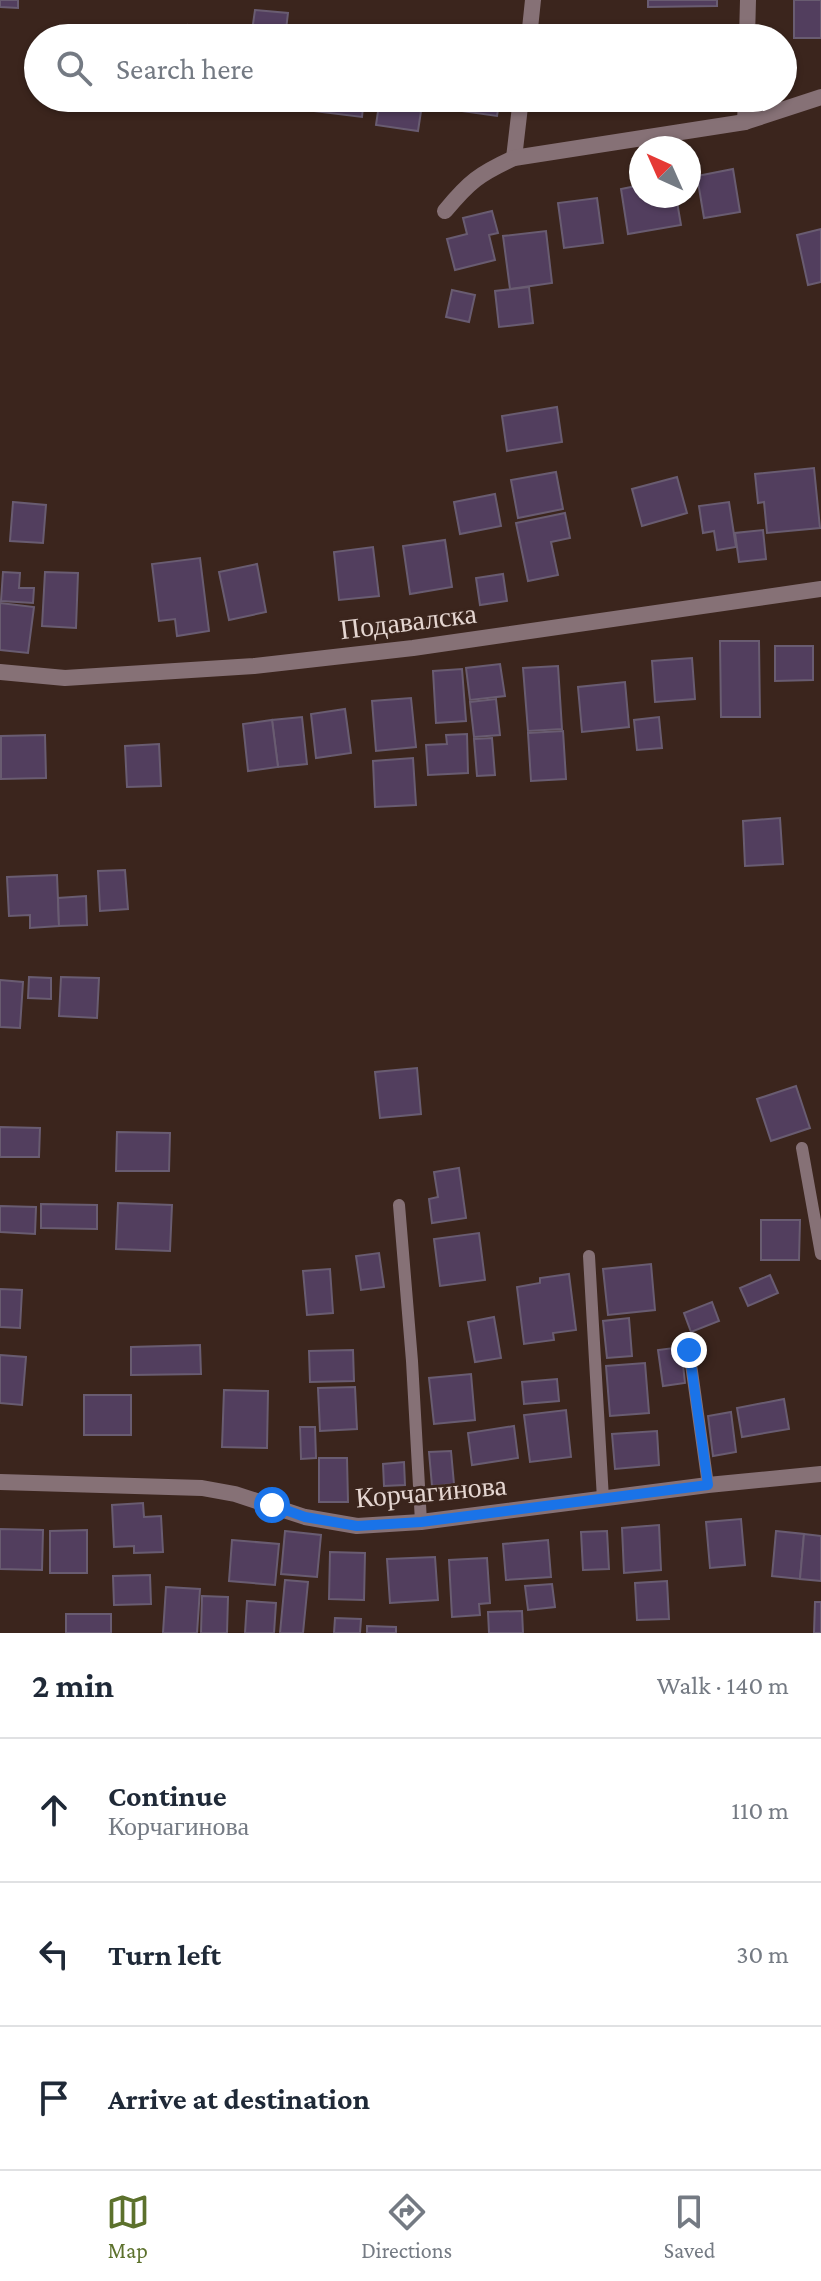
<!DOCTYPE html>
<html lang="en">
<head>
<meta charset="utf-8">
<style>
  body { margin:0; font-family:"Crimson Pro",serif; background:#f6f6f7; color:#1f2937 }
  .compass { position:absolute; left:629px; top:136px; width:72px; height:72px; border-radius:50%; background:#fff; box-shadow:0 2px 6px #0004; rotate:315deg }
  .stop { position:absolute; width:24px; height:24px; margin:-18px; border:6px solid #1a73e8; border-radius:50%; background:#fff }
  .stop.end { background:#1a73e8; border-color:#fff; box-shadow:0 2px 8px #0008 }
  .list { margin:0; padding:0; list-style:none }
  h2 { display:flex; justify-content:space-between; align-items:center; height:104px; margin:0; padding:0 32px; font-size:34px }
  h2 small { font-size:26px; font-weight:400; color:#747a83 }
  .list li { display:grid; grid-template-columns:52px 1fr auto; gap:24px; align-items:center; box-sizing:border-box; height:144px; padding:0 32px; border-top:2px solid #e0e1e3 }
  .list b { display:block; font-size:30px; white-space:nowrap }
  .list p { margin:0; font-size:26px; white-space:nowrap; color:#747a83 }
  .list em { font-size:26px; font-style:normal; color:#747a83 }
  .icon { flex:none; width:44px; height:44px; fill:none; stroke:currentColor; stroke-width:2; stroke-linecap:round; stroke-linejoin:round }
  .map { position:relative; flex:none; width:821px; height:1633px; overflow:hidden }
  .search { position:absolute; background:#fff; box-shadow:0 2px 6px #0004; left:24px; right:24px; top:24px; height:88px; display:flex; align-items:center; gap:20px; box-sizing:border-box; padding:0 28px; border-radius:44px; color:#747a83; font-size:30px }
  .sheet { height:536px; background:#fff }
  nav { display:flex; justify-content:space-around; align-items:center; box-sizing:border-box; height:112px; border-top:2px solid #e0e1e3; background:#fff; font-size:22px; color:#747a83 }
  nav a { display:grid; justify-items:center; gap:4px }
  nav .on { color:#5c712c }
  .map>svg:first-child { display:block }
  .building { fill:#523e5e; stroke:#695c71; stroke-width:2 }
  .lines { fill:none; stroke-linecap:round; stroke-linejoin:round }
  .service { stroke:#867176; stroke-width:12 }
  .minor { stroke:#867176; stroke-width:16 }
  .tertiary { stroke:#867176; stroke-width:16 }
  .route { stroke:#1a73e8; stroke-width:10 }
  .labels { text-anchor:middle; stroke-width:6; stroke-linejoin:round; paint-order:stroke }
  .street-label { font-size:28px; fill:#e5d6d1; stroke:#3b251d }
</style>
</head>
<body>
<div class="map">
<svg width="821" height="1633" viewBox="0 0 821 1633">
  <rect width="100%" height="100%" fill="#3b251d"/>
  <!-- building -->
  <g class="building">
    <polygon points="0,0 18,0 18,8 0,7"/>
    <polygon points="648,0 717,0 717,6 648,7"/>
    <rect x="794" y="0" width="27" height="38"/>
    <polygon points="255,10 288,13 285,38 251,38"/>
    <polygon points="188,25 239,33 238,38 186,38"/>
    <polygon points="678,27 705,28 705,38 678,38"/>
    <polygon points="566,29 612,33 611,38 565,38"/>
    <polygon points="252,98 299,98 298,106 252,100"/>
    <polygon points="315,98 364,98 362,117 313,111"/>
    <polygon points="380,98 423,98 418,131 376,125"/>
    <polygon points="455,98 500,98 497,116 454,110"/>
    <polygon points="733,169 740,212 704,218 697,176"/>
    <polygon points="641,185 641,196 676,196 681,225 628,234 621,189"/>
    <polygon points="597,198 603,243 564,248 558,203"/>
    <polygon points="492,211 498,233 489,235 495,260 455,270 447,239 467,234 463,218"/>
    <polygon points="821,229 821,282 808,285 797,235"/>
    <polygon points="546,231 552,283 510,289 503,236"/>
    <polygon points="529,287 533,323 499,327 495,291"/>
    <polygon points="452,290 475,295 469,322 446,317"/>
    <polygon points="557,407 562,442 507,451 502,416"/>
    <polygon points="814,468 820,528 767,533 764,502 758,503 755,474"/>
    <polygon points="556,472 563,509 518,518 511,480"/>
    <polygon points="677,477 687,513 642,526 632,489"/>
    <polygon points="495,494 501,526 460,534 454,502"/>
    <polygon points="13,502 46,505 43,543 10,541"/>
    <polygon points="729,502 736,547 717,550 714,531 703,533 699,506"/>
    <polygon points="565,513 570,538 551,542 558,575 528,581 516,523"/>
    <polygon points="763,530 766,559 739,562 735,533"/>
    <polygon points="445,540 452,587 410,594 403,546"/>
    <polygon points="373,547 379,596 339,600 334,552"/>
    <polygon points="200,558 209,631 177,636 175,619 159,621 152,564"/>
    <polygon points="257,564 266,612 229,620 219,572"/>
    <polygon points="3,572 20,573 19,588 34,588 33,603 1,601"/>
    <polygon points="45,572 78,573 76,628 42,626"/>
    <polygon points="503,574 507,601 480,605 476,578"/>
    <polygon points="0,603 34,607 28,653 0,650"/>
    <polygon points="720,641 759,641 760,717 721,717"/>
    <polygon points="775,646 813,646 813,680 775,681"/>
    <polygon points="692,658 695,699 655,702 652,661"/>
    <polygon points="500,664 505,696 470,700 466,668"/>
    <polygon points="558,666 562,729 528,731 523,668"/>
    <polygon points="462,669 466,721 436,723 433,671"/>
    <polygon points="625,682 629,727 582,732 578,687"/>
    <polygon points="411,698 416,747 376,751 372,701"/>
    <polygon points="496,699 500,735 474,737 470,702"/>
    <polygon points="345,709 351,753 316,758 311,714"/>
    <polygon points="302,717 307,764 278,767 272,720"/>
    <polygon points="659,717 662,748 637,750 634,720"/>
    <polygon points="272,720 278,767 248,771 243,724"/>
    <polygon points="563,731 566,779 531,781 528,733"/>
    <polygon points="467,734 468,773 428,775 426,745 447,744 446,735"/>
    <polygon points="45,735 46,778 1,779 1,736"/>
    <polygon points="492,738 495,775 477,776 474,739"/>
    <polygon points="159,744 161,786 127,787 125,746"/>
    <polygon points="413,758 416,805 375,807 373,761"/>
    <polygon points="780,818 783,864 745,866 743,821"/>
    <polygon points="125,870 128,909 100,911 98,871"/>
    <polygon points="57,875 59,926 30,928 30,915 9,916 7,877"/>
    <polygon points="86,896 87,925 59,926 58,898"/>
    <polygon points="29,977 51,978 51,999 28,998"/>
    <polygon points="61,977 99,978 97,1018 59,1016"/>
    <polygon points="0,980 23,982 20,1028 0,1027"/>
    <polygon points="417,1068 421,1114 380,1118 375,1072"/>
    <polygon points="796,1086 810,1128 771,1141 757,1099"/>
    <polygon points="0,1127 40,1128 39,1157 0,1157"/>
    <polygon points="117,1132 170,1133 169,1171 116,1171"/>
    <polygon points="459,1168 466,1218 432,1223 429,1199 438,1197 434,1172"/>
    <polygon points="118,1203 172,1205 170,1251 116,1249"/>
    <polygon points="41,1204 97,1205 97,1229 41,1228"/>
    <polygon points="0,1206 36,1207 35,1234 0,1232"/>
    <polygon points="761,1220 800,1220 799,1260 761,1260"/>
    <polygon points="479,1233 485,1280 440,1286 434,1239"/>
    <polygon points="379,1253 384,1287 361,1290 356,1256"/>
    <polygon points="651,1264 655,1310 608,1315 603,1269"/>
    <polygon points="330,1269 333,1313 307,1315 303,1271"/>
    <polygon points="569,1274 576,1330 553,1333 554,1340 524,1344 517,1287 540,1283 540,1278"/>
    <polygon points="770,1275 778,1293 748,1306 740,1288"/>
    <polygon points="0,1289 22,1290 20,1328 0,1327"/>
    <polygon points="712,1302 719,1321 691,1332 684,1313"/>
    <polygon points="494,1317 501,1358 475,1362 468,1322"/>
    <polygon points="629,1318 632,1356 607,1358 603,1321"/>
    <polygon points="200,1345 201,1374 131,1375 131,1347"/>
    <polygon points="681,1347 685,1383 663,1386 658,1350"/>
    <polygon points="353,1350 354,1381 310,1382 309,1351"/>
    <polygon points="0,1355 26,1357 22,1405 0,1403"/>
    <polygon points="645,1363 649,1413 610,1416 606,1366"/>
    <polygon points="471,1374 475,1420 434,1424 429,1378"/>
    <polygon points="557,1379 559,1401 524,1404 522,1382"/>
    <polygon points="355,1387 357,1429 320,1431 318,1388"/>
    <polygon points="224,1390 268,1391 267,1448 222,1447"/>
    <rect x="84" y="1395" width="47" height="40"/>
    <polygon points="784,1399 789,1429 742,1437 737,1408"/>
    <polygon points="566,1410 571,1457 530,1462 524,1415"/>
    <polygon points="731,1412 736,1452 713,1456 708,1416"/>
    <polygon points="514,1426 518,1458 472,1465 468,1433"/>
    <polygon points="300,1427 315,1427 316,1458 301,1459"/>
    <polygon points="657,1431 659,1465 615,1469 612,1434"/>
    <polygon points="451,1451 454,1484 432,1486 429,1452"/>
    <polygon points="319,1458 347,1458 348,1502 319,1502"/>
    <polygon points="404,1462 405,1485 384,1486 383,1464"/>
    <polygon points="143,1503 144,1517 161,1516 163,1552 134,1553 134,1546 114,1547 112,1505"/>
    <polygon points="741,1519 745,1565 710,1568 706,1522"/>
    <polygon points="659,1525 661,1570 624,1573 622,1528"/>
    <polygon points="0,1529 43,1530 42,1570 0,1569"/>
    <polygon points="87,1530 87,1573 50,1573 50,1531"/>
    <polygon points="285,1531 321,1535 317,1577 281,1574"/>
    <polygon points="607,1531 609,1569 583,1570 581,1532"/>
    <polygon points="776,1531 804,1534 800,1579 772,1576"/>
    <polygon points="804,1534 821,1536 821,1581 800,1579"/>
    <polygon points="232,1540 279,1544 275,1585 229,1581"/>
    <polygon points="548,1540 551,1577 506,1580 503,1544"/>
    <polygon points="330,1552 365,1553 364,1600 329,1599"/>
    <polygon points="435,1557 438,1600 390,1603 387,1559"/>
    <polygon points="487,1558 490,1603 479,1604 480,1615 452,1617 449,1560"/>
    <polygon points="150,1575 151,1604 114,1605 113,1576"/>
    <polygon points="285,1580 308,1582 303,1633 280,1633"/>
    <polygon points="667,1581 669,1619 637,1620 635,1583"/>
    <polygon points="552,1584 555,1607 528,1610 525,1586"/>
    <polygon points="166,1587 200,1589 197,1633 163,1633"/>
    <polygon points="202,1596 228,1597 227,1633 201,1633"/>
    <polygon points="247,1601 276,1603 274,1633 245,1633"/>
    <polygon points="815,1602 821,1602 821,1633 814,1633"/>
    <polygon points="522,1611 523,1633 489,1633 488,1612"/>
    <rect x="66" y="1614" width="45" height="19"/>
    <polygon points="335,1618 361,1619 360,1633 334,1633"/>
    <polygon points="367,1626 396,1627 396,1633 367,1633"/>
  </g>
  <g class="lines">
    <!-- service -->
    <g class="service">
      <polyline points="802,1148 821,1254"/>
      <polyline points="399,1205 412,1361 421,1522"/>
      <polyline points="589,1256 603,1499"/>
      <polyline points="689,1350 708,1485"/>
    </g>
    <!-- minor -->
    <g class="minor">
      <polyline points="529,38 533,0"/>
      <polyline points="747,38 748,0"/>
      <polyline points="745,122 746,98"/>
      <polyline points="514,158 521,98"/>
      <path d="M445 211C469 182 479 174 514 158L745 122 821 97"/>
      <polyline points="0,1482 202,1488 235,1494 305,1517 357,1526 421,1522 708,1485 821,1474"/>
    </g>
    <!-- tertiary -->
    <polyline class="tertiary" points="0,672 65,678 254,666 413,648 821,589"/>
  </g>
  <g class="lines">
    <!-- route -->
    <polyline class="route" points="272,1505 305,1517 357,1526 421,1522 708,1485 689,1350"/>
  </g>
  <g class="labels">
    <!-- street labels -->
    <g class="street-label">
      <text transform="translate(408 621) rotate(-7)" y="10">Подавалска</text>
      <text transform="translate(431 1491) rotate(-5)" y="10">Корчагинова</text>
    </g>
  </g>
</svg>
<svg class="compass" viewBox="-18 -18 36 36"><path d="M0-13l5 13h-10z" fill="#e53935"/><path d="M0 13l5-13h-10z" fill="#747a83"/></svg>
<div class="stop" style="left:272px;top:1505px"></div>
<div class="stop end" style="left:689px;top:1350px"></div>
<div class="search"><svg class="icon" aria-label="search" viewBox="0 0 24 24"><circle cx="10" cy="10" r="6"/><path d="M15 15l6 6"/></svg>Search here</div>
</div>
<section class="sheet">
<h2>2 min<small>Walk · 140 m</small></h2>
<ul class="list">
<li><svg class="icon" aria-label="ahead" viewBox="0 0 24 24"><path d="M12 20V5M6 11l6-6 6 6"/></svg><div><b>Continue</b><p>Корчагинова</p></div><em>110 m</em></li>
<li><svg class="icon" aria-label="left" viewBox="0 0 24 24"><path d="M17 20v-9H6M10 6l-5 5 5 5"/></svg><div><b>Turn left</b></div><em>30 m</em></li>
<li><svg class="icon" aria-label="arrive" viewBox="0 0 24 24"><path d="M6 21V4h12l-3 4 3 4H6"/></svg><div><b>Arrive at destination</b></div></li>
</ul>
</section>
<nav>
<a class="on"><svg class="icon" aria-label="map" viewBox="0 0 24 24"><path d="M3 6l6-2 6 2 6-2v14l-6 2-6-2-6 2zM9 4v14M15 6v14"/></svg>Map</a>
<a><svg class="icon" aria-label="directions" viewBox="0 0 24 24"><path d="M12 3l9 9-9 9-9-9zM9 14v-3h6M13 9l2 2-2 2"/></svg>Directions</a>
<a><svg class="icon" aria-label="saved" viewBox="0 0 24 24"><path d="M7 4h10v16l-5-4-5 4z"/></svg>Saved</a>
</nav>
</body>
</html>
